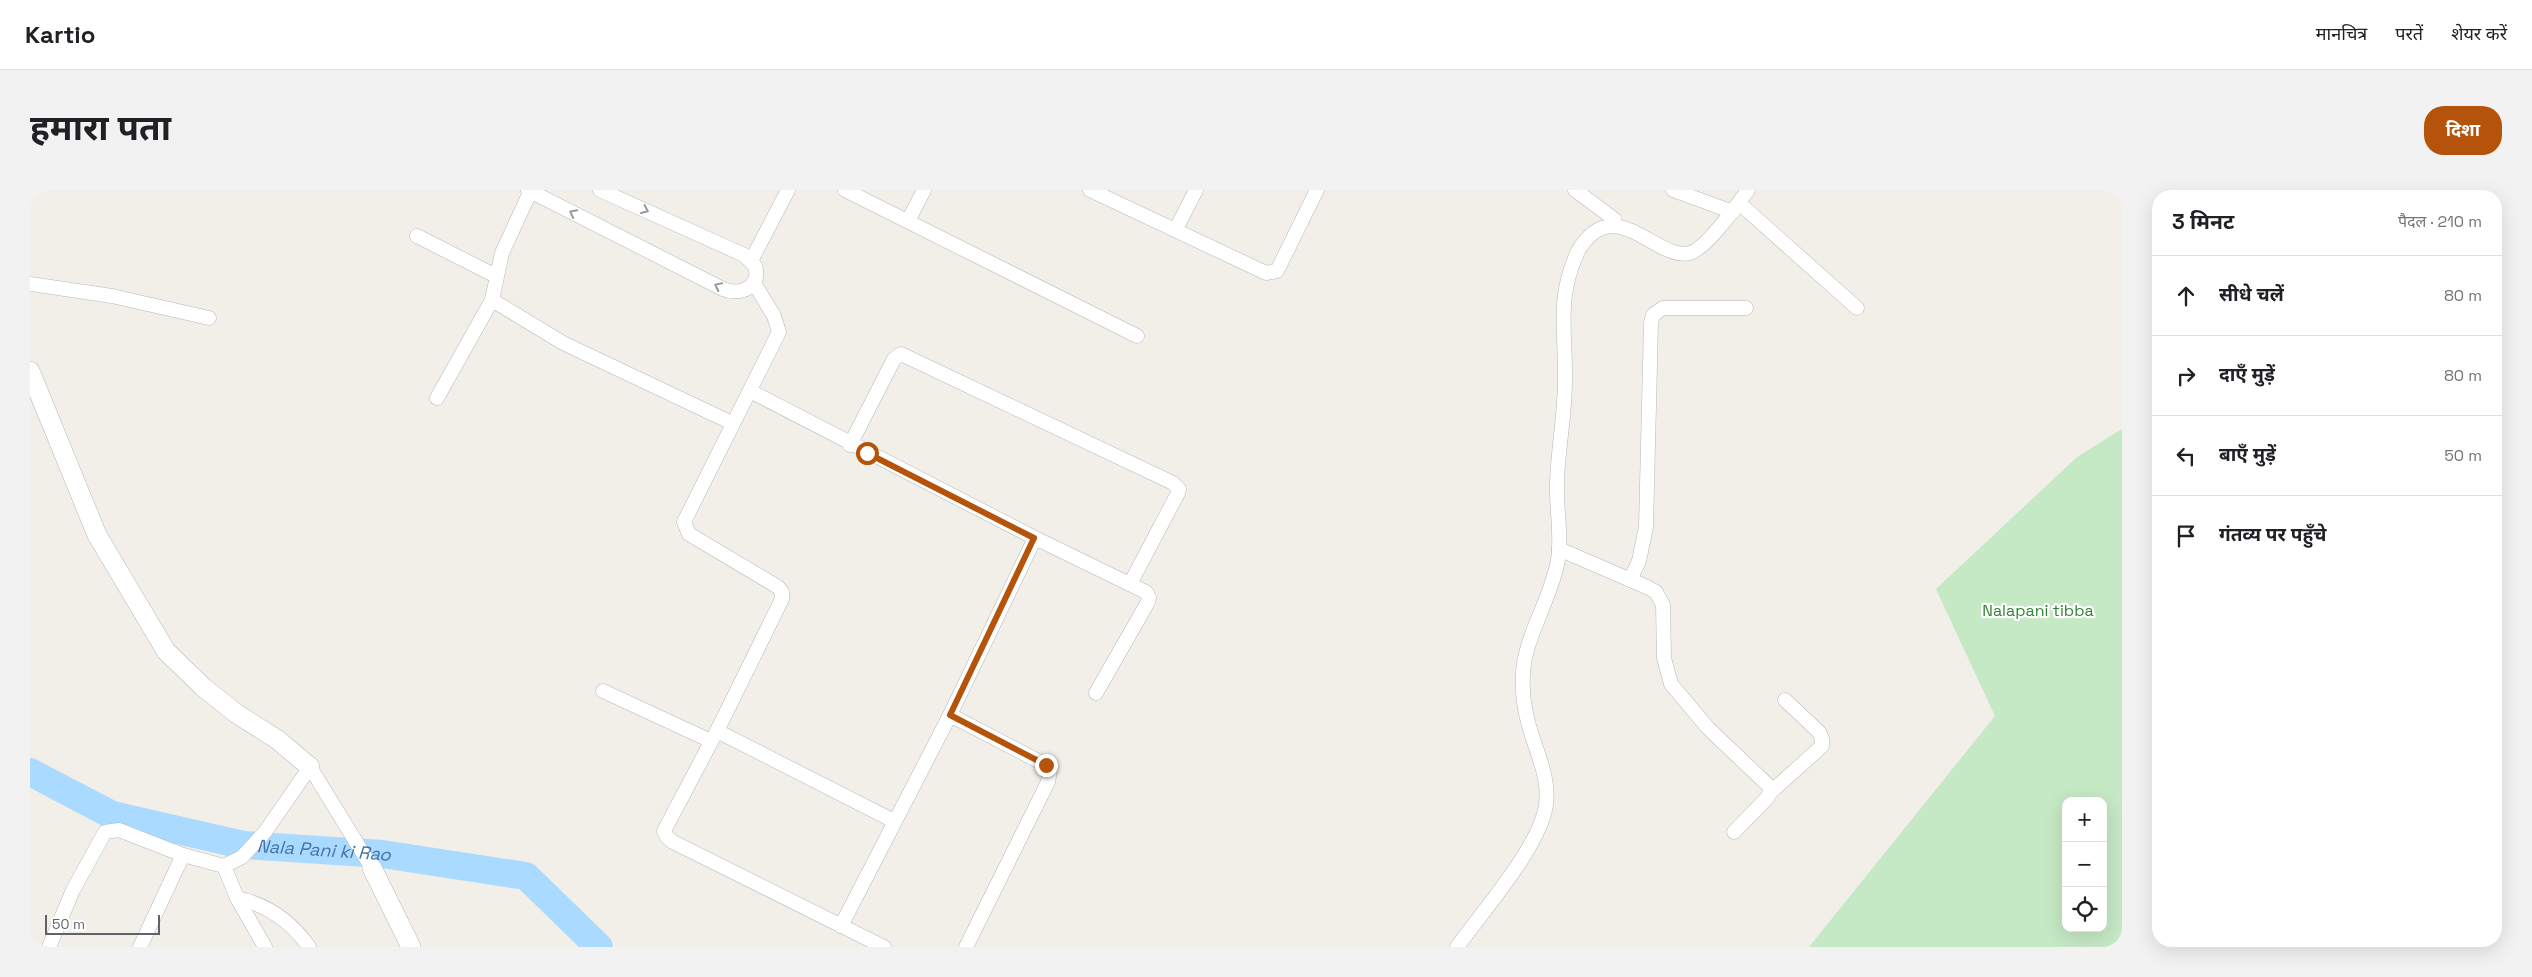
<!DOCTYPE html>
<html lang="hi">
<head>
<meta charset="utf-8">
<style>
  body { margin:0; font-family:"Space Grotesk","Noto Sans Devanagari",sans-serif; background:#f2f2f2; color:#202124 }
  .controls { position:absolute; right:15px; bottom:15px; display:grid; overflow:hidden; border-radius:10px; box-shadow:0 5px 20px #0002 }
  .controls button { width:45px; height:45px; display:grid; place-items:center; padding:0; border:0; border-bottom:1px solid #e0e0e0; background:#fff; color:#202124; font:25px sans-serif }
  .scale { position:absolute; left:15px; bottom:12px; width:115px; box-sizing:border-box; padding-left:5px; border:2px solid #5f6368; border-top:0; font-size:14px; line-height:18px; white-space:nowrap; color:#5f6368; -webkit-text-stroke:4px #fff; paint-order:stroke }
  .stop { position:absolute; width:15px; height:15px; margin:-11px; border:4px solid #b45309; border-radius:50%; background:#fff }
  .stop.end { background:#b45309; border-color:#fff; box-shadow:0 1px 5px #0008 }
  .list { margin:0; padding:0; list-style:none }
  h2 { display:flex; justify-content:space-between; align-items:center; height:65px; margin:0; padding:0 20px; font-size:21px }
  h2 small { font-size:16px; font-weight:400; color:#757577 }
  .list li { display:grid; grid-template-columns:32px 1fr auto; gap:15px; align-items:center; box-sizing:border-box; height:80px; padding:0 20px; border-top:1px solid #e0e0e0 }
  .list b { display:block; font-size:19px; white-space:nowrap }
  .list em { font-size:16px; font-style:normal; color:#757577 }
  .icon { flex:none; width:28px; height:28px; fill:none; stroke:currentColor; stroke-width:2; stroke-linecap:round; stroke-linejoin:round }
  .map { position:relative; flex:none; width:2092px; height:757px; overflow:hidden; border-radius:20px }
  header { display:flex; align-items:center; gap:30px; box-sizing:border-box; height:70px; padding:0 25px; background:#fff; border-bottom:1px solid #e0e0e0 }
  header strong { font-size:24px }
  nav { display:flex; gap:28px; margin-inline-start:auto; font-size:18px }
  .intro { display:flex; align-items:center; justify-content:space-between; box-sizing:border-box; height:120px; padding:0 30px }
  h1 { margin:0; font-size:35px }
  .button { padding:12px 22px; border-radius:20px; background:#b45309; color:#fff; font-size:18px; font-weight:700 }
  main { display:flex; gap:30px; padding:0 30px }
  aside { flex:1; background:#fff; border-radius:20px; box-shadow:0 5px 20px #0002 }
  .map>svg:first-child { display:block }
  .green { fill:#c5e8c5; fill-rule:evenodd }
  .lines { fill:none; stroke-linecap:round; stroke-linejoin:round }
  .river { stroke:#aadaff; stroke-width:28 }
  .street-casing { stroke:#b5b8bc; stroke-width:15 }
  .secondary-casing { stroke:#b6babf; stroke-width:20 }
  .street { stroke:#fff; stroke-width:14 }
  .secondary { stroke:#fff; stroke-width:19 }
  .oneway { stroke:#979a9d }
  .route { stroke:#b45309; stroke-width:6 }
  .labels { text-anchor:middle; stroke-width:4.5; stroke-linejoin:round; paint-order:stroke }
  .park-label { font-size:16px; fill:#348238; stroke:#fff }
  .water-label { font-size:18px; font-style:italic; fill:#4174aa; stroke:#fff }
</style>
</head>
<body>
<header>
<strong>Kartio</strong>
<nav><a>मानचित्र</a><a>परतें</a><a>शेयर करें</a></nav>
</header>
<div class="intro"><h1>हमारा पता</h1><a class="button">दिशा</a></div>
<main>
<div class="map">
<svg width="2092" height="757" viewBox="0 0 2092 757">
  <rect width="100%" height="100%" fill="#f1efe8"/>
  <!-- green -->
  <path class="green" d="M2092 239V757H1779L1965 526 1906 399 2047 267ZM2036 611H2073V738H2036Z"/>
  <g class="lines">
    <!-- river -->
    <path class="river" id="s1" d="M0 582 82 625 213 655 352 664 496 686 569 757"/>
    <defs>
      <g id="street">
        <path d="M498 0 693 99C710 106 732 97 725 76L714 65 570 0"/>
        <polyline points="815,0 1107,146"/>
        <polyline points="1060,0 1236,83 1247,81 1287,0"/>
        <polyline points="1545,0 1584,29"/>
        <polyline points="1643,0 1703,22"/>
        <polyline points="1709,13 1827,118"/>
        <polyline points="878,31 894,0"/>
        <polyline points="1146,39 1166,0"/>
        <polyline points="387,46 466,86"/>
        <polyline points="721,71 758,0"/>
        <polyline points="724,93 744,126 749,142 654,332 659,344 748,397 752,402 752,409 690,535 634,641 637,647 643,652 854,757"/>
        <polyline points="0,94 82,106 179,128"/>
        <polyline points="462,110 533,153 702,233"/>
        <polyline points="720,201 1005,348 1116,402 1119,408 1118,412 1066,503"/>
        <polyline points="407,208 462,110 472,63 501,0"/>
        <polyline points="820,255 864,169 871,164 1143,293 1149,299 1148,303 1100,394"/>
        <polyline points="1529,359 1619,398 1626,402 1633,415 1634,468 1641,494 1678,538 1741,598 1738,607 1704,642"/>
        <polyline points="1600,390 1609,371 1616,337 1621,133 1623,125 1633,118 1716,118"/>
        <polyline points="573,501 681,551"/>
        <polyline points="920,525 1016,575 1020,580 1018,592 936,757"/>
        <polyline points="687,541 864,631"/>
        <polyline points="1741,602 1792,556 1792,549 1789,542 1755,510"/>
        <polyline points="194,676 207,708 235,757"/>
        <path d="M207 708C238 715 261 731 279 757"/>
        <polyline points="811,736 920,525 1005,348"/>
        <polyline points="19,757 43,700 75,642 89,640 153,665 194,676 212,667 235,642 280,577 342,678"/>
        <polyline points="110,757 153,665"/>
        <path d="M1427 757C1452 722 1510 657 1516 615 1520 586 1505 560 1498 532 1494 517 1492 500 1493 484 1494 448 1522 407 1528 370 1532 344 1526 319 1527 293 1528 256 1536 220 1535 183 1535 136 1527 107 1548 61 1584 0 1627 72 1660 63 1677 58 1707 15 1718 0"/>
      </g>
      <g id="secondary">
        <polyline points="0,181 67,345 136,461 173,497 207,524 248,550 280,577"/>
        <polyline points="342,678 381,757"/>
      </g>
    </defs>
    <!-- street casing -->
    <use href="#street" class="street-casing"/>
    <!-- secondary casing -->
    <use href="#secondary" class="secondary-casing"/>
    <!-- street -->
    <use href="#street" class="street"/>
    <!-- secondary -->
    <use href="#secondary" class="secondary"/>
  </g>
  <!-- one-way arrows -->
  <defs><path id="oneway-chevron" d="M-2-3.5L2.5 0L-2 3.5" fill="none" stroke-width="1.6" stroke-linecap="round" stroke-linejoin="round" transform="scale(1.25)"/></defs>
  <g class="oneway">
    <use href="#oneway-chevron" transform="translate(615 20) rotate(24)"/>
    <use href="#oneway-chevron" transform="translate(543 23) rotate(-153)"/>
    <use href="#oneway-chevron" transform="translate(688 96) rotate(-154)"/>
  </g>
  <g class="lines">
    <!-- route -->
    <polyline class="route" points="837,263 1004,348 920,525 1016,575"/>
  </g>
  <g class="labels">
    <!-- park labels -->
    <g class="park-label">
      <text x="2008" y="426">Nalapani tibba</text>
    </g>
    <!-- water labels -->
    <g class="water-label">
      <text dy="6" stroke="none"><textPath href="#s1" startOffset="308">Nala Pani ki Rao</textPath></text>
    </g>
  </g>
</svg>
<div class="controls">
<button>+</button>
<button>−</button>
<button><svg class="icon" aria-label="locate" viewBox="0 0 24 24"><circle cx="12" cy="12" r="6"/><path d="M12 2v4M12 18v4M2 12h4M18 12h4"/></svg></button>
</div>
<div class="scale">50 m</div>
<div class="stop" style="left:837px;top:263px"></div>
<div class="stop end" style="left:1016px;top:575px"></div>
</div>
<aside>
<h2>3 मिनट<small>पैदल · 210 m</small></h2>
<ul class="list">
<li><svg class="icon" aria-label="ahead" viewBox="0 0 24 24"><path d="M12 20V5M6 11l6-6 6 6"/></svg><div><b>सीधे चलें</b></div><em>80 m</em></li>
<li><svg class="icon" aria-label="right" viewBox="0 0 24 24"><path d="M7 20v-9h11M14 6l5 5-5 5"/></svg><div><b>दाएँ मुड़ें</b></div><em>80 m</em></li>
<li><svg class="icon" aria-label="left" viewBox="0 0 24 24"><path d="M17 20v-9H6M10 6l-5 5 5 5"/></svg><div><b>बाएँ मुड़ें</b></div><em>50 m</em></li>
<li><svg class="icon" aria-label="arrive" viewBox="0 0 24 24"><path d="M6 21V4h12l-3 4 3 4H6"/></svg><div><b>गंतव्य पर पहुँचे</b></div></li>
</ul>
</aside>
</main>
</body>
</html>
